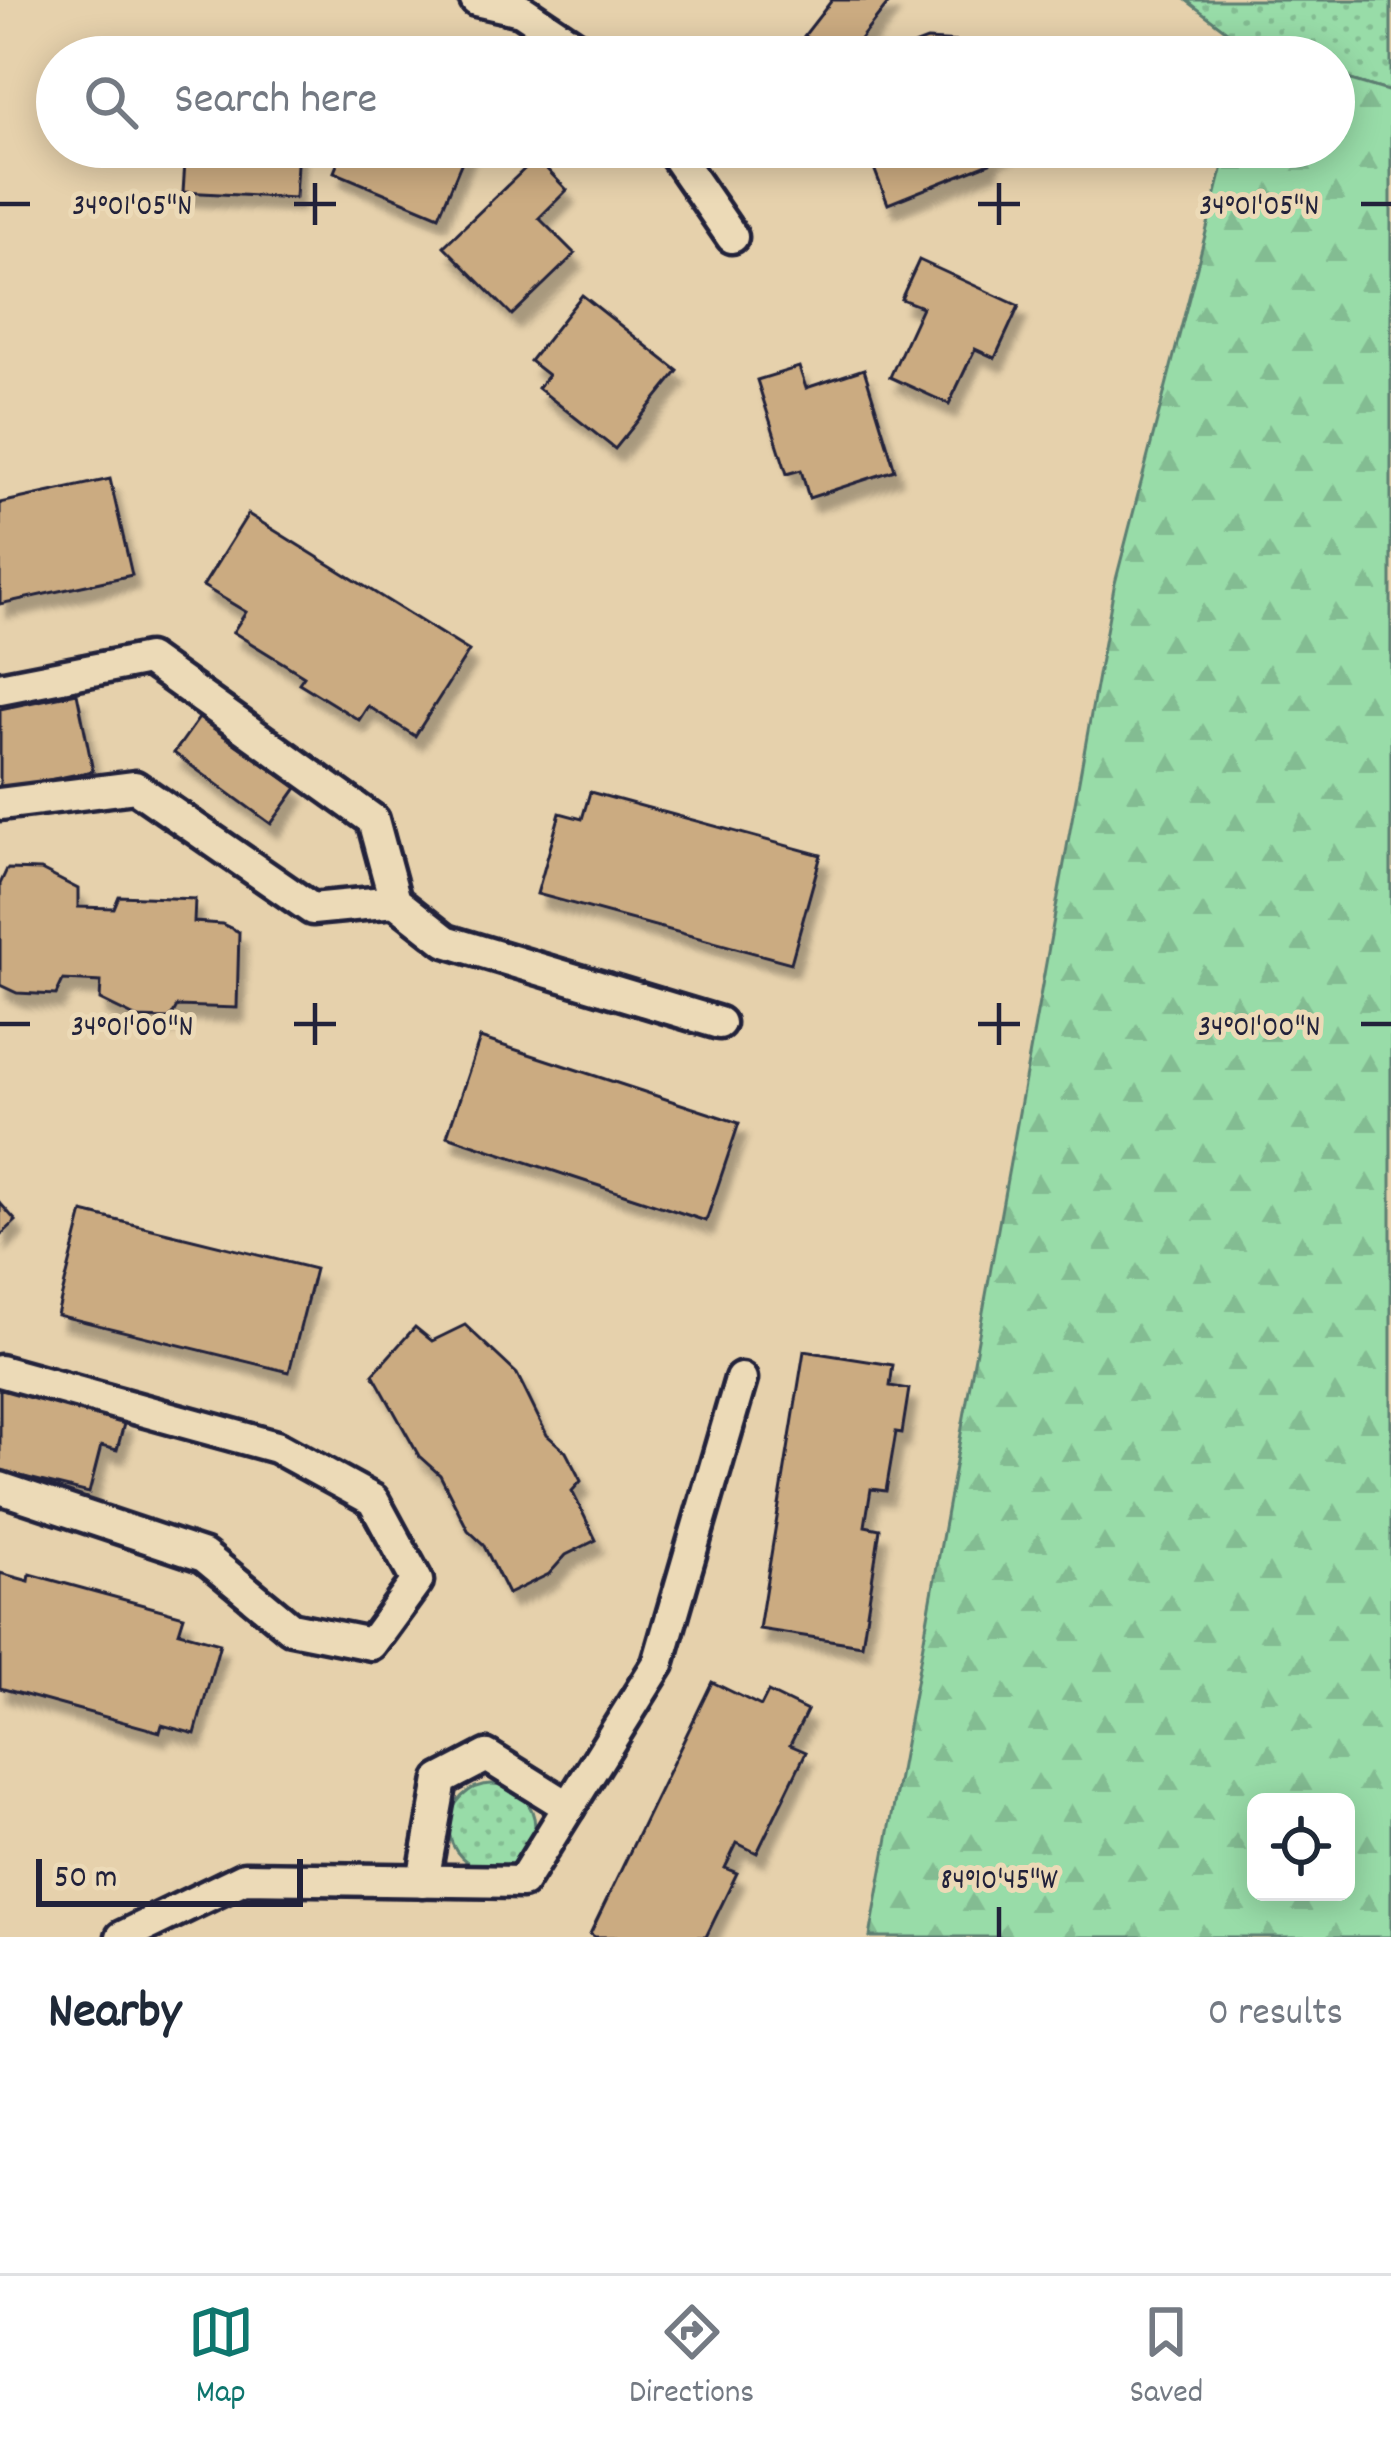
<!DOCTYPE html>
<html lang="en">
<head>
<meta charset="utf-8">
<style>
  body { margin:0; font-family:Dekko,sans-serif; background:#f6f6f7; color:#1f2937 }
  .controls { position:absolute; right:36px; bottom:36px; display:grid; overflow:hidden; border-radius:18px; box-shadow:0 6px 30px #0003 }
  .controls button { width:108px; height:108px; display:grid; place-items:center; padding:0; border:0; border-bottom:3px solid #e0e1e3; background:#fff; color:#1f2937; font:60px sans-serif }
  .scale { position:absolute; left:36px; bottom:30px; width:267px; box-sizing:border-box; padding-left:12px; border:6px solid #22223b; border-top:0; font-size:33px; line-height:42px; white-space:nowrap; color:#22223b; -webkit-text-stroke:9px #ecdab7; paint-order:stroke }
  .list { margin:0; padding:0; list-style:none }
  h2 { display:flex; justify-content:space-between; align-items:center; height:156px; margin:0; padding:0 48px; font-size:51px }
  h2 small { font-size:39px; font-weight:400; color:#747a83 }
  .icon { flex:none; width:66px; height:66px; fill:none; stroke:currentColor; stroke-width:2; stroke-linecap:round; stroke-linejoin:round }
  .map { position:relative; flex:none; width:1391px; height:1937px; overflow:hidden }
  .search { position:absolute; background:#fff; box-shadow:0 6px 30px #0003; left:36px; right:36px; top:36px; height:132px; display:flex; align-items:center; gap:30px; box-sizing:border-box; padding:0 42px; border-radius:66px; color:#747a83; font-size:45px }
  .sheet { height:336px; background:#fff }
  nav { display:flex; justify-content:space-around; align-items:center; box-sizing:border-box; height:168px; border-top:3px solid #e0e1e3; background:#fff; font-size:33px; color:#747a83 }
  nav a { display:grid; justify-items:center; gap:6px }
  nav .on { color:#0f766e }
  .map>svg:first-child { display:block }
  .grass { fill:url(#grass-dots); stroke:#5d7f72; stroke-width:3 }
  .forest { fill:url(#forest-firs); stroke:#5d7f72; stroke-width:3; fill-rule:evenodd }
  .building { fill:#cbab81; stroke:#22223b; stroke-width:3; filter:url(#shadow) }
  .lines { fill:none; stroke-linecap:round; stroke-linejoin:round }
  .minor-casing { stroke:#22223b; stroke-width:39 }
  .minor { stroke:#ecdab7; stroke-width:30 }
  .ticks { fill:none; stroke:#22223b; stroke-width:4.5 }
  .ticks-label { font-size:30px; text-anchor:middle; fill:#22223b; stroke:#ecdab7; stroke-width:10; stroke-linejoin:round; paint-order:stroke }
</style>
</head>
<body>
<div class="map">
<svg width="1391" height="1937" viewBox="0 0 1391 1937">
  <defs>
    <pattern id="grass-dots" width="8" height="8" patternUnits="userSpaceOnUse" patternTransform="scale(3)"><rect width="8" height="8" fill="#98dca8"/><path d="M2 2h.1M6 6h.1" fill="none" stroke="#83bc92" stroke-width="1.8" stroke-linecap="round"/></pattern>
    <pattern id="forest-firs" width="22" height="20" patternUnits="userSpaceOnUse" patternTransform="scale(3)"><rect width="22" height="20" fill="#98dca8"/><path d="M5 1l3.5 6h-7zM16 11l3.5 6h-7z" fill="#83bc92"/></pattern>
    <filter id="shadow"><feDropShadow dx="7" dy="13" stdDeviation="3" flood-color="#0004"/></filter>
  </defs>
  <rect width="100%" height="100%" fill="#e6d1ac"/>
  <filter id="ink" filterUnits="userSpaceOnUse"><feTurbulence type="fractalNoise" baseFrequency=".00833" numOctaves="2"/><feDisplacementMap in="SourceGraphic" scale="24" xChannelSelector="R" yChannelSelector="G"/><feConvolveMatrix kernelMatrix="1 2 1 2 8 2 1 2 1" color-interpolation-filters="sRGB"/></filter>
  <g filter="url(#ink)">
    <!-- grass -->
    <g class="grass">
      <polygon points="1186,0 1391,0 1391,92 1334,75 1334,57 1273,57 1253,51"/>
      <circle cx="492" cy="1827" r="43"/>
    </g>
    <!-- forest -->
    <path class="forest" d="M1334 75 1391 92V1937H870L1114 587 1228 147H1334ZM1256 1802H1346V1892H1256Z"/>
    <!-- building -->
    <g class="building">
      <polygon points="832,0 891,0 846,57 832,57 804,36"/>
      <polygon points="927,40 978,43 977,57 893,57 893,53"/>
      <polygon points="186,147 298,147 295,198 183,192"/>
      <polygon points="344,147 468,147 439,216 334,172"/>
      <polygon points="914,147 1007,147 991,153 990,163 888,204 872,163"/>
      <polygon points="536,158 567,190 539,218 575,254 512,315 444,246"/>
      <polygon points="919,260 1019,306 995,358 975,349 949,404 890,377 922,307 901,299"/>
      <polygon points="582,295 678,371 615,449 538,388 548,375 530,361"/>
      <polygon points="799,367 806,388 864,369 895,470 809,498 801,470 787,474 757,380"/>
      <polygon points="110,479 132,575 0,604 0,503"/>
      <polygon points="248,514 469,651 415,736 368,706 359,720 299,683 304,676 233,632 246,612 203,586"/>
      <polygon points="77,693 93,771 0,790 0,709"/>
      <polygon points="199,718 297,788 271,824 174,753"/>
      <polygon points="590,792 821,855 791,963 537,894 560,813 582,819"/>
      <polygon points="7,869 41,870 78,889 78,907 114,908 119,896 195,899 194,922 222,924 239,932 237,1008 177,1006 170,1019 137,1018 100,1000 101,982 63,980 56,995 17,993 0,985 0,884"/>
      <polygon points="480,1038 739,1123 706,1221 447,1136"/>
      <polygon points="0,1203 16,1221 0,1236"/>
      <polygon points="83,1212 315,1269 289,1372 57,1315"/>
      <polygon points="465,1325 517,1374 547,1435 566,1452 581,1481 572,1491 596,1540 566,1555 549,1574 508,1594 483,1544 468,1530 440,1475 419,1456 373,1374 415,1327 432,1341"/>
      <polygon points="804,1351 893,1365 890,1386 909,1389 902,1433 896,1432 886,1491 871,1489 865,1526 880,1529 862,1645 759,1629"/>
      <polygon points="0,1389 125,1420 117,1450 101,1446 89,1493 0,1471"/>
      <polygon points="0,1573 29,1581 30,1574 184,1616 179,1632 220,1643 195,1734 162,1725 160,1732 0,1688"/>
      <polygon points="712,1682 761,1706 768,1692 807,1711 790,1745 806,1752 757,1853 737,1843 725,1868 737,1873 706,1937 595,1937 590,1934"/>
    </g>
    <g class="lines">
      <defs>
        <g id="minor">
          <polyline points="476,0 521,10 591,57"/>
          <polyline points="670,147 732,237"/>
          <polyline points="0,688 148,659 373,820 395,901 446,941 719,1023"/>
          <polyline points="0,804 135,787 312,909 395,901"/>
          <polyline points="0,1371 276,1447 373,1500 417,1581 371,1644 291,1628 204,1556 0,1488"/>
          <polyline points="423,1881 441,1780 487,1756 569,1807"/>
          <polyline points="122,1937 244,1878 522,1882 658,1664 741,1379"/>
        </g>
      </defs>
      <!-- minor casing -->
      <use href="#minor" class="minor-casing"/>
      <!-- minor -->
      <use href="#minor" class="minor"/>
    </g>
  </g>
  <!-- ticks -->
  <path class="ticks" d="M315 183V225M999 183V225M0 204H30M294 204H336M978 204H1020M1361 204H1391M315 1003V1045M999 1003V1045M0 1024H30M294 1024H336M978 1024H1020M1361 1024H1391M999 1907V1937"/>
  <g class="ticks-label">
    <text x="132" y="214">34°01'05"N</text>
    <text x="1259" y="214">34°01'05"N</text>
    <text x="132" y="1035">34°01'00"N</text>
    <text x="1259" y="1035">34°01'00"N</text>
    <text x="999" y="1888">84°10'45"W</text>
  </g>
</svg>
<div class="controls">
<button><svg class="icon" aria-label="locate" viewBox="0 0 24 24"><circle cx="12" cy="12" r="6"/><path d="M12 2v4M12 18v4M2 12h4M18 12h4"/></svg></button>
</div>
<div class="scale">50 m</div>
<div class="search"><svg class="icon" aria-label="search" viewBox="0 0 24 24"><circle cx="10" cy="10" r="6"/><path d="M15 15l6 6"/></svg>Search here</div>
</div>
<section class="sheet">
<h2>Nearby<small>0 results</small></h2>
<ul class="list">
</ul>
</section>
<nav>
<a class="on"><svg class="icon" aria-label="map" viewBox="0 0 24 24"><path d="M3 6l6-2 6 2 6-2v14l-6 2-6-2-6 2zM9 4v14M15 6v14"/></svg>Map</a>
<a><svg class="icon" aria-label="directions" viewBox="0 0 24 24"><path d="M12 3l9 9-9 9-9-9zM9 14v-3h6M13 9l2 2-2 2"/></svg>Directions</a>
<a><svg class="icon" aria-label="saved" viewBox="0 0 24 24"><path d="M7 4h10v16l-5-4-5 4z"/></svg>Saved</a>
</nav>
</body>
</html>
